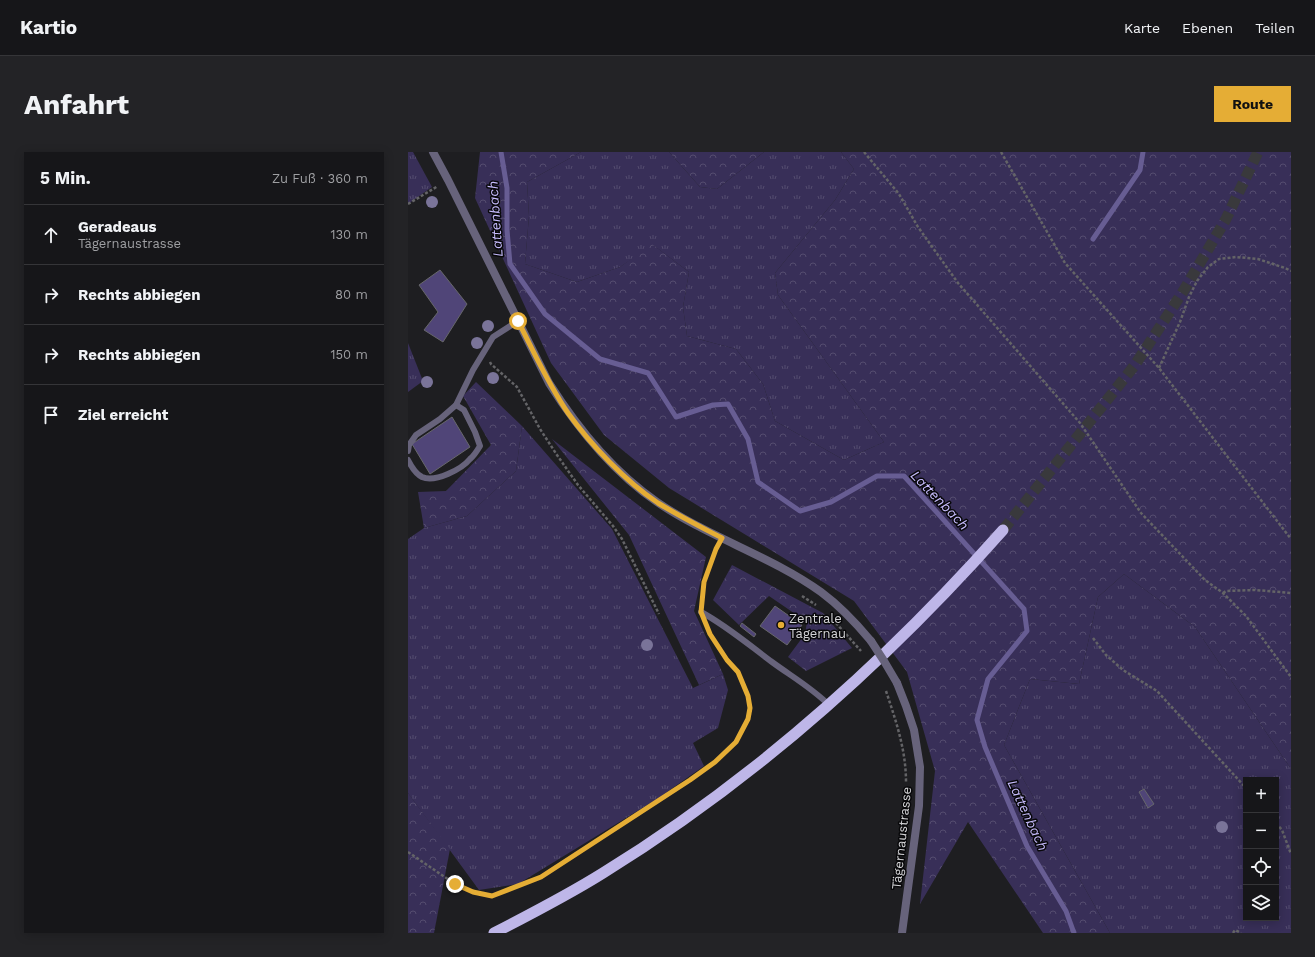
<!DOCTYPE html>
<html lang="de">
<head>
<meta charset="utf-8">
<style>
  body { margin:0; font-family:"Work Sans",sans-serif; background:#232326; color:#f1f3f6 }
  .controls { position:absolute; right:12px; bottom:12px; display:grid; overflow:hidden; border-radius:0px; box-shadow:0 2px 10px #0003 }
  .controls button { width:36px; height:36px; display:grid; place-items:center; padding:0; border:0; border-bottom:1px solid #353538; background:#161619; color:#f1f3f6; font:20px sans-serif }
  .stop { position:absolute; width:12px; height:12px; margin:-9px; border:3px solid #e5ad35; border-radius:50%; background:#fff }
  .stop.end { background:#e5ad35; border-color:#fff; box-shadow:0 1px 4px #0008 }
  .list { margin:0; padding:0; list-style:none }
  h2 { display:flex; justify-content:space-between; align-items:center; height:52px; margin:0; padding:0 16px; font-size:17px }
  h2 small { font-size:13px; font-weight:400; color:#9e9fa2 }
  .list li { display:grid; grid-template-columns:26px 1fr auto; gap:12px; align-items:center; box-sizing:border-box; height:60px; padding:0 16px; border-top:1px solid #353538 }
  .list b { display:block; font-size:15px; white-space:nowrap }
  .list p { margin:0; font-size:13px; white-space:nowrap; color:#9e9fa2 }
  .list em { font-size:13px; font-style:normal; color:#9e9fa2 }
  .icon { flex:none; width:22px; height:22px; fill:none; stroke:currentColor; stroke-width:2; stroke-linecap:round; stroke-linejoin:round }
  .map { position:relative; flex:none; width:883px; height:781px; overflow:hidden; border-radius:0px }
  header { display:flex; align-items:center; gap:24px; box-sizing:border-box; height:56px; padding:0 20px; background:#161619; border-bottom:1px solid #353538 }
  header strong { font-size:19px }
  nav { display:flex; gap:22px; margin-inline-start:auto; font-size:14px }
  .intro { display:flex; align-items:center; justify-content:space-between; box-sizing:border-box; height:96px; padding:0 24px }
  h1 { margin:0; font-size:28px }
  .button { padding:10px 18px; border-radius:0px; background:#e5ad35; color:#111; font-size:14px; font-weight:700 }
  main { display:flex; gap:24px; padding:0 24px }
  aside { flex:1; background:#161619; border-radius:0px; box-shadow:0 2px 10px #0003 }
  .map>svg:first-child { display:block }
  .grass { fill:url(#grass-tufts); fill-rule:evenodd }
  .forest { fill:url(#forest-crowns) }
  .lines { fill:none; stroke-linecap:round; stroke-linejoin:round }
  .stream { stroke:#675d93; stroke-width:5 }
  .building { fill:#504578; stroke:#67676b }
  .trunk-tunnel { stroke:#39393c; stroke-width:11; stroke-dasharray:11 5.5; stroke-linecap:butt }
  .path { stroke:#646467; stroke-width:2.5; stroke-dasharray:3 2; stroke-linecap:butt }
  .service { stroke:#67637b; stroke-width:6 }
  .tertiary { stroke:#67637b; stroke-width:8 }
  .trunk { stroke:#beb6e8; stroke-width:11 }
  .tertiary-bridge { stroke:#67637b; stroke-width:8 }
  .tree { fill:#7a7499 }
  .route { stroke:#e5ad35; stroke-width:5 }
  .poi-dot { fill:#e5ad35; stroke:#08080a; stroke-width:1.5 }
  .labels { text-anchor:middle; stroke-width:3; stroke-linejoin:round; paint-order:stroke }
  .poi-label { font-size:13px; fill:#d4d4d7; stroke:#08080a; text-anchor:start }
  .street-label { font-size:13px; fill:#d4d4d7; stroke:#08080a }
  .water-label { font-size:14px; font-style:italic; fill:#c5bafb; stroke:#08080a }
</style>
</head>
<body>
<header>
<strong>Kartio</strong>
<nav><a>Karte</a><a>Ebenen</a><a>Teilen</a></nav>
</header>
<div class="intro"><h1>Anfahrt</h1><a class="button">Route</a></div>
<main>
<aside>
<h2>5 Min.<small>Zu Fuß · 360 m</small></h2>
<ul class="list">
<li><svg class="icon" aria-label="ahead" viewBox="0 0 24 24"><path d="M12 20V5M6 11l6-6 6 6"/></svg><div><b>Geradeaus</b><p>Tägernaustrasse</p></div><em>130 m</em></li>
<li><svg class="icon" aria-label="right" viewBox="0 0 24 24"><path d="M7 20v-9h11M14 6l5 5-5 5"/></svg><div><b>Rechts abbiegen</b></div><em>80 m</em></li>
<li><svg class="icon" aria-label="right" viewBox="0 0 24 24"><path d="M7 20v-9h11M14 6l5 5-5 5"/></svg><div><b>Rechts abbiegen</b></div><em>150 m</em></li>
<li><svg class="icon" aria-label="arrive" viewBox="0 0 24 24"><path d="M6 21V4h12l-3 4 3 4H6"/></svg><div><b>Ziel erreicht</b></div></li>
</ul>
</aside>
<div class="map">
<svg width="883" height="781" viewBox="0 0 883 781">
  <defs>
    <pattern id="grass-tufts" width="24" height="20" patternUnits="userSpaceOnUse"><rect width="24" height="20" fill="#382f58"/><path d="M3 7l-1-3M5 7V3M7 7l1-3M15 17l-1-3M17 17v-4M19 17l1-3" fill="none" stroke="#544c6f"/></pattern>
    <pattern id="forest-crowns" width="20" height="18" patternUnits="userSpaceOnUse"><rect width="20" height="18" fill="#382f58"/><path d="M2 6a3 3 0 1 1 6 0M12 15a3 3 0 1 1 6 0" fill="none" stroke="#544c6f"/></pattern>
  </defs>
  <rect width="100%" height="100%" fill="#1e1e21"/>
  <!-- grass -->
  <g class="grass">
    <polygon points="0,0 5,0 24,35 0,52"/>
    <polygon points="173,0 261,0 292,35 309,37 356,0 433,0 446,17 427,48 367,121 370,143 476,290 436,308 367,269 355,232 328,197 279,184 275,155 281,120 245,93 212,115 169,130 117,112 121,64 119,30"/>
    <polygon points="0,191 15,229 0,240"/>
    <polygon points="114,274 204,377 285,536 315,522 320,538 310,576 285,591 296,614 249,647 110,732 71,738 0,641 0,387 16,376 59,364 108,319"/>
    <path d="M716 422 787 475 883 617V781H702L596 593 622 527 671 532 690 445ZM838 628H868V766H838Z"/>
  </g>
  <!-- forest -->
  <g class="forest">
    <polygon points="72,0 173,0 119,30 121,64 117,112 169,130 212,115 244,92 281,120 275,155 279,184 328,197 355,232 367,269 436,308 476,290 370,143 367,121 427,48 446,17 433,0 883,0 883,617 787,475 716,422 690,445 671,532 622,527 596,593 702,781 635,781 560,670 512,752 527,619 499,520 446,449 261,336 196,283 143,211 67,46"/>
    <polygon points="261,0 356,0 309,37 292,35"/>
    <polygon points="68,230 114,274 108,319 59,364 16,376 10,340 38,339 83,293 55,244"/>
    <polygon points="144,287 298,405 286,459 315,522 291,533 221,383"/>
    <polygon points="324,413 415,461 444,496 398,519 380,505 397,482 399,470 361,444 331,473 305,448"/>
    <polygon points="0,641 42,697 26,781 0,781"/>
  </g>
  <g class="lines">
    <!-- stream -->
    <g class="stream">
      <polyline points="93,0 99,36 99,78 102,112 137,162 192,207 240,221 268,265 305,253 320,252 340,287 350,330 392,359 423,350 469,324 496,324 616,457 619,479 580,527 569,568 577,595 619,694 658,759 666,781"/>
      <polyline points="685,87 732,18 735,0"/>
    </g>
  </g>
  <!-- building -->
  <g class="building">
    <polygon points="32,118 59,152 35,190 16,178 30,160 11,133"/>
    <polygon points="44,265 62,295 22,322 4,292"/>
    <polygon points="367,454 394,473 379,493 352,474"/>
    <polygon points="334,471 348,482 346,485 332,474"/>
    <polygon points="736,637 746,652 740,656 731,640"/>
  </g>
  <g class="lines">
    <!-- trunk-tunnel -->
    <polyline class="trunk-tunnel" points="595,378 727,213 776,138 818,67 850,0"/>
    <!-- path -->
    <g class="path">
      <polyline points="456,0 491,42 510,75 550,131 672,271 733,361 797,428 815,441 838,464 883,525"/>
      <polyline points="593,0 657,111 751,216 883,387"/>
      <polyline points="0,52 30,34"/>
      <polyline points="82,210 83,212 109,235 132,277 149,303 170,333 205,374 214,387 251,462"/>
      <polyline points="751,216 772,170 781,145 789,129 800,115 811,107 828,105 850,107 877,116 883,119"/>
      <polyline points="815,441 818,439 847,438 883,441"/>
      <polyline points="394,444 408,453"/>
      <polyline points="294,450 296,430 309,395"/>
      <polyline points="428,471 453,499"/>
      <polyline points="685,486 698,503 715,518 749,539 838,636"/>
      <path d="M478 539C488 569 498 598 498 630"/>
      <polyline points="868,671 874,678 883,702"/>
      <polyline points="0,700 47,732 65,740 84,744 133,725 283,628 307,610 328,590 341,567 343,556 340,544 330,520 319,508 302,482 299,476"/>
      <polyline points="825,781 827,778 833,781"/>
    </g>
    <!-- service -->
    <g class="service">
      <polyline points="0,299 1,293 8,283 32,267 48,253 65,218 85,185 110,169"/>
      <path d="M0 308C3 314 8 322 14 325 27 331 54 317 62 307 66 304 69 299 72 294L67 280 56 258 48 253"/>
      <path d="M293 460C319 474 341 493 364 510 383 524 404 536 421 553"/>
    </g>
    <!-- tertiary -->
    <g class="tertiary">
      <path d="M25 0 40 28 141 231C170 277 204 319 249 350 300 385 363 404 413 440 432 454 448 471 463 489"/>
      <polyline points="489,531 498,554 506,578 512,615 511,654 494,781"/>
    </g>
    <!-- trunk -->
    <path class="trunk" d="M86 781C123 762 160 743 195 721 346 628 478 510 595 378"/>
    <!-- tertiary-bridge -->
    <polyline class="tertiary-bridge" points="463,489 476,509 489,531"/>
  </g>
  <!-- trees -->
  <g class="tree">
    <circle cx="24" cy="50" r="6"/>
    <circle cx="80" cy="174" r="6"/>
    <circle cx="69" cy="191" r="6"/>
    <circle cx="85" cy="226" r="6"/>
    <circle cx="19" cy="230" r="6"/>
    <circle cx="239" cy="493" r="6"/>
    <circle cx="814" cy="675" r="6"/>
  </g>
  <g class="lines">
    <!-- route -->
    <path class="route" d="M47 732 65 740 84 744 133 725 282 628 307 610 328 590 340 567 342 556 340 544 330 520 319 508 302 482 293 460 296 430 308 397 314 386C293 375 271 364 250 351 217 329 183 293 160 261 140 232 126 200 110 169"/>
  </g>
  <!-- markers -->
  <circle class="poi-dot" cx="373" cy="473" r="4"/>
  <g class="labels">
    <!-- poi labels -->
    <g class="poi-label">
      <text x="381" y="471">Zentrale<tspan x="381" dy="15">Tägernau</tspan></text>
    </g>
    <!-- street labels -->
    <g class="street-label">
      <text transform="translate(493 686) rotate(-84)" y="5">Tägernaustrasse</text>
    </g>
    <!-- water labels -->
    <g class="water-label">
      <text transform="translate(87 67) rotate(-94)" y="5">Lattenbach</text>
      <text transform="translate(532 348) rotate(46)" y="5">Lattenbach</text>
      <text transform="translate(620 663) rotate(65)" y="5">Lattenbach</text>
    </g>
  </g>
</svg>
<div class="controls">
<button>+</button>
<button>−</button>
<button><svg class="icon" aria-label="locate" viewBox="0 0 24 24"><circle cx="12" cy="12" r="6"/><path d="M12 2v4M12 18v4M2 12h4M18 12h4"/></svg></button>
<button><svg class="icon" aria-label="layers" viewBox="0 0 24 24"><path d="M12 4l9 5-9 5-9-5zM3 14l9 5 9-5"/></svg></button>
</div>
<div class="stop" style="left:110px;top:169px"></div>
<div class="stop end" style="left:47px;top:732px"></div>
</div>
</main>
</body>
</html>
